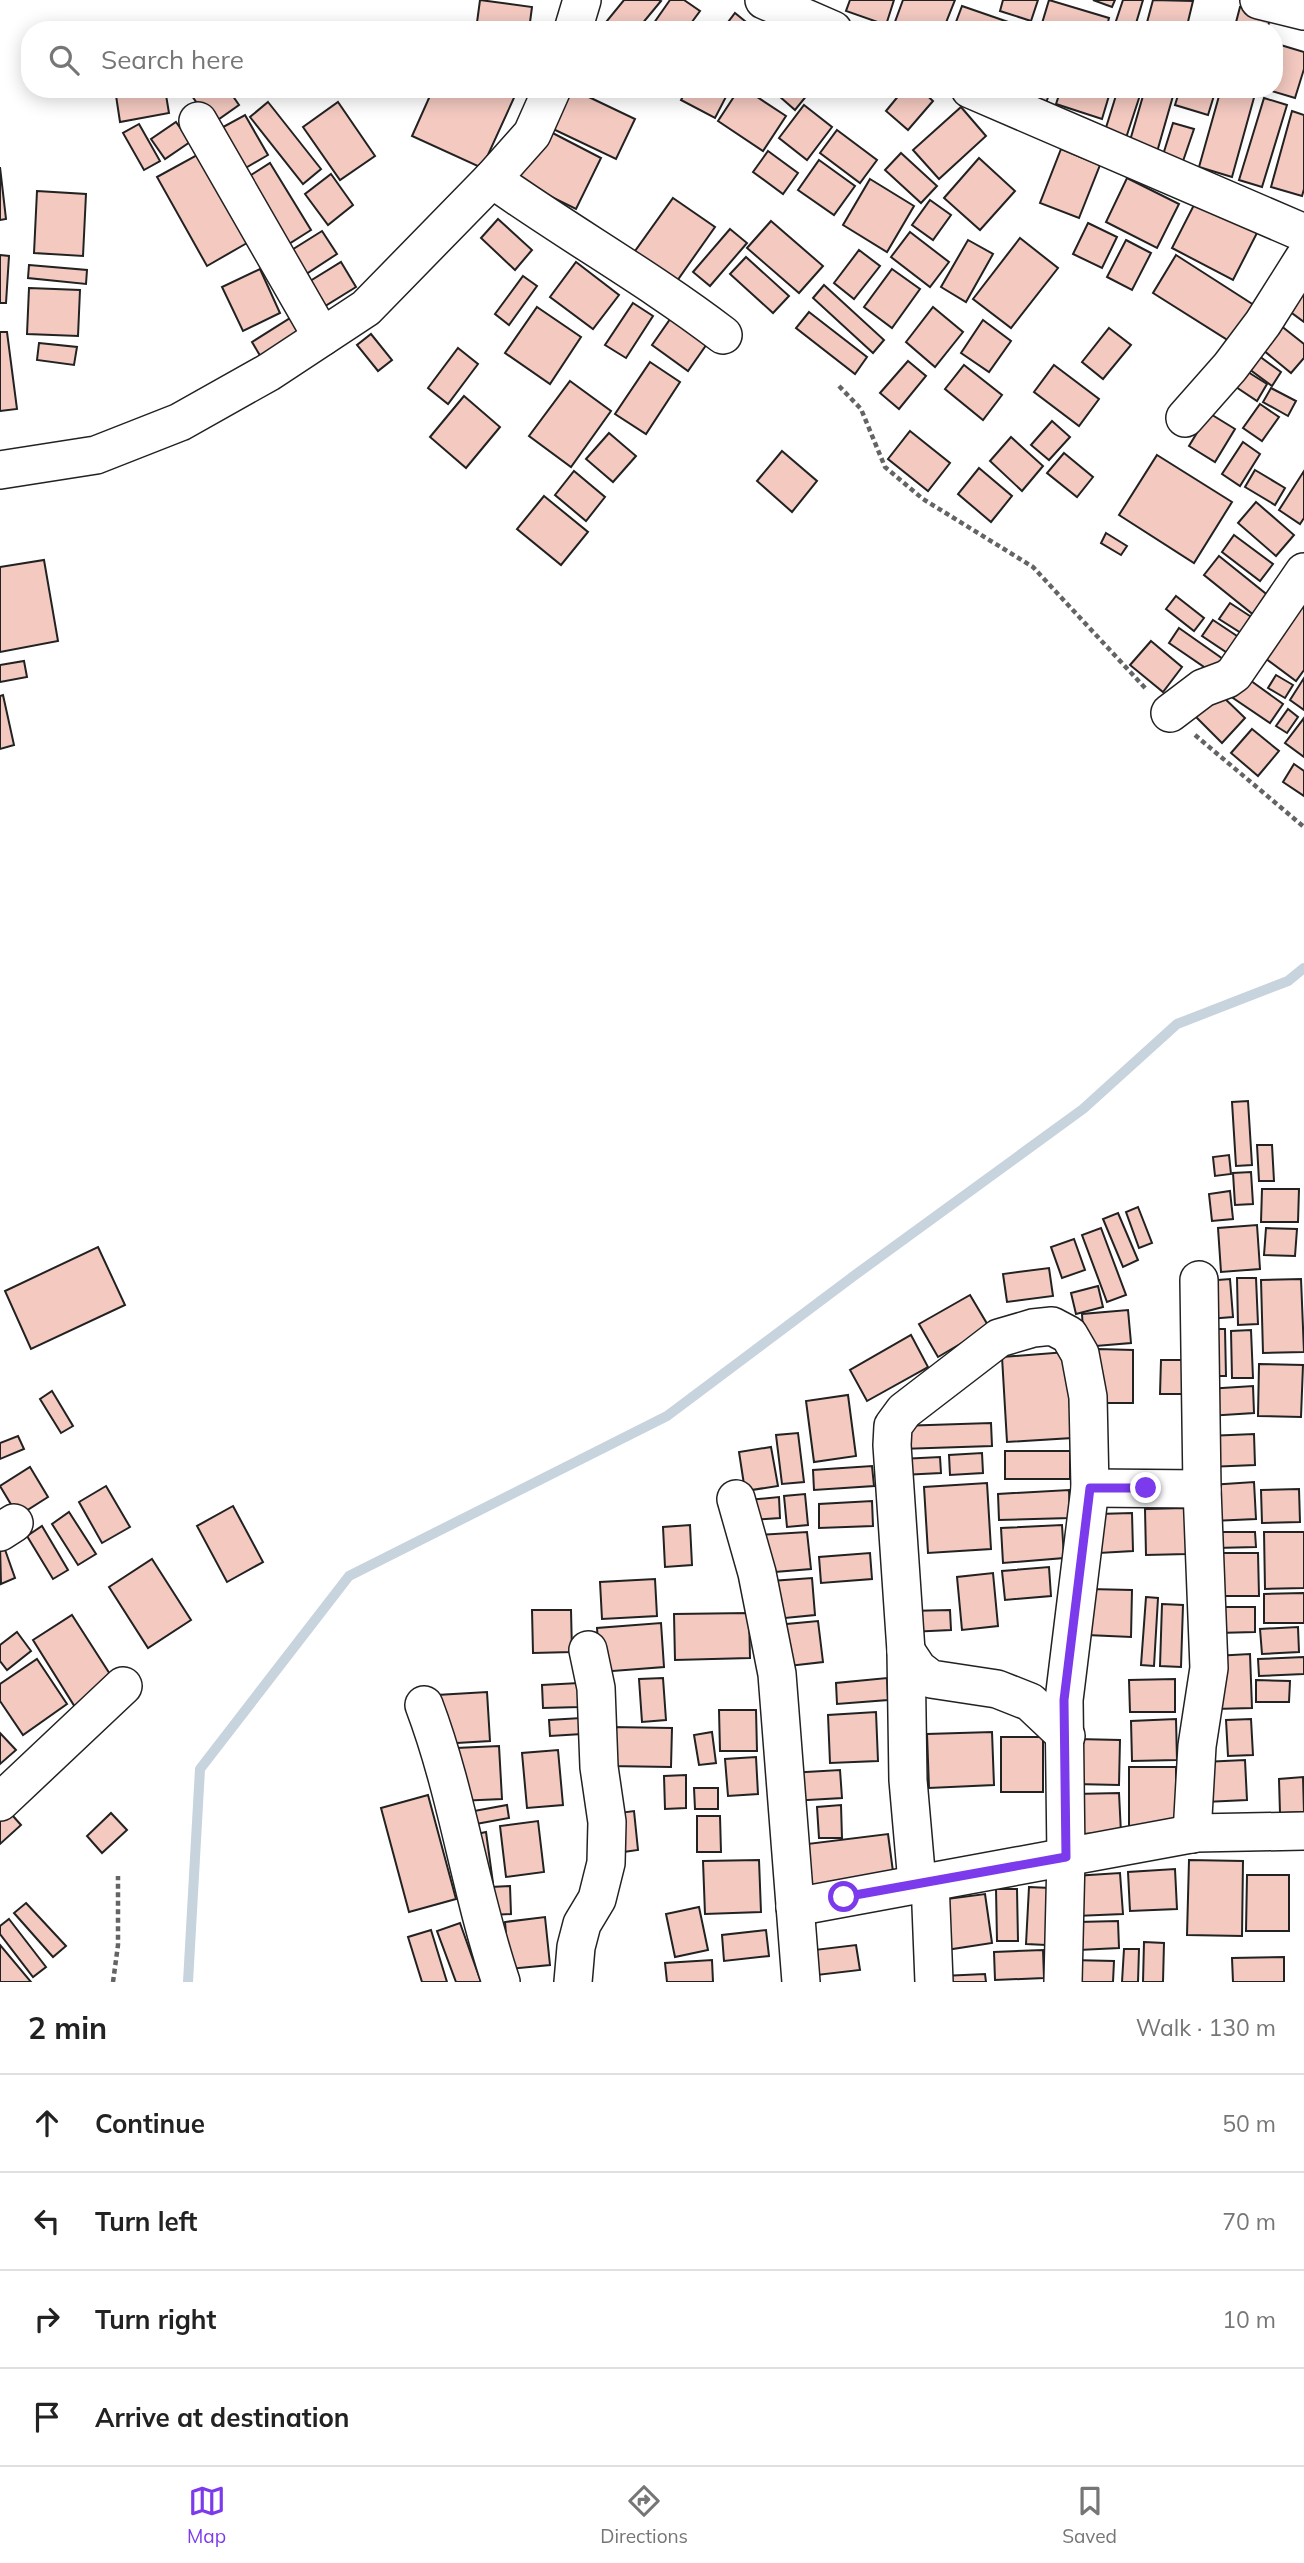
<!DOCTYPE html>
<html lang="en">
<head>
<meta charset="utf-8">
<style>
  body { margin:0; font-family:Mulish,sans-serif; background:#f6f6f6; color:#222 }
  .stop { position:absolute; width:21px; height:21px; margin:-16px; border:5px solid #7c3aed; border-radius:50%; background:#fff }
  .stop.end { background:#7c3aed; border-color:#fff; box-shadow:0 2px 7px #0008 }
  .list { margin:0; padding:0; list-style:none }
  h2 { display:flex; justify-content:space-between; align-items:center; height:91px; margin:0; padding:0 28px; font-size:30px }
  h2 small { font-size:23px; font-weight:400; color:#767676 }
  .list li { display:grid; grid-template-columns:46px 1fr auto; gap:21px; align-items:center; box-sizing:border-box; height:98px; padding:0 28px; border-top:2px solid #e0e0e0 }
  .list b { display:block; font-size:26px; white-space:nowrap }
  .list em { font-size:23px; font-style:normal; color:#767676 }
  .icon { flex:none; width:38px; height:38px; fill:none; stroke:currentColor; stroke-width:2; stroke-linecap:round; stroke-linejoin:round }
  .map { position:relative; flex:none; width:1304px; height:1982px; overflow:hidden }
  .search { position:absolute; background:#fff; box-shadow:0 4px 18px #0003; left:21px; right:21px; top:21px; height:77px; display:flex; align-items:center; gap:18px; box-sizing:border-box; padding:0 24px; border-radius:28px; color:#767676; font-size:26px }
  .sheet { height:483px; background:#fff }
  nav { display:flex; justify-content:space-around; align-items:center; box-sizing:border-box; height:98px; border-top:2px solid #e0e0e0; background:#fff; font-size:19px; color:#767676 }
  nav a { display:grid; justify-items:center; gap:4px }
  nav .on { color:#7c3aed }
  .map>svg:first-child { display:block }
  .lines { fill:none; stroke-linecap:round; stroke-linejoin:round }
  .stream { stroke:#c7d3dd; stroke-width:10 }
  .building { fill:#f3c9c0; stroke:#222; stroke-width:2 }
  .minor-casing { stroke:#222; stroke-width:40 }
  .path { stroke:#646464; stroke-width:4.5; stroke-dasharray:5 3.5; stroke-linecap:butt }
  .minor { stroke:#fff; stroke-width:37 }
  .route { stroke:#7c3aed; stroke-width:9 }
</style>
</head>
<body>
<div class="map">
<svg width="1304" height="1982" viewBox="0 0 1304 1982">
  <rect width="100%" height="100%" fill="#fff"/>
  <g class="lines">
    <!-- stream -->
    <polyline class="stream" points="188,1982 200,1769 349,1576 667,1416 855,1275 1083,1109 1177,1024 1288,981 1304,968"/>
  </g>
  <!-- building -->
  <g class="building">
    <polygon points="480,0 532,7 529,30 476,30"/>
    <polygon points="624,0 659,0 661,1 637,30 616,30 606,22"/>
    <polygon points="670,0 684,0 700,11 686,30 649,30"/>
    <polygon points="850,0 894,0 886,25 846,11"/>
    <polygon points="903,0 955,0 943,30 892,30"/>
    <polygon points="1003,0 1038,0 1031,21 1000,11"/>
    <polygon points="1049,0 1109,18 1106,30 1040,30"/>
    <polygon points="1093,0 1115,0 1112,7"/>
    <polygon points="1123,0 1143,0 1134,30 1113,30"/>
    <polygon points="1153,0 1193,1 1186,30 1145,30"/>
    <polygon points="962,6 1017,25 1016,30 953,30"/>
    <polygon points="1240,7 1271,15 1267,30 1234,30"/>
    <polygon points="735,13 756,30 722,30"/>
    <polygon points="1274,43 1304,52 1304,69 1295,98 1265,89 1274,89"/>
    <polygon points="115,89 165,89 169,113 120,122"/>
    <polygon points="187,89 228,89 239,105 212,124"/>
    <polygon points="433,89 518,89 482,168 412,136"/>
    <polygon points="572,89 635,119 616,159 553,129"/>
    <polygon points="600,89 617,89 615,95"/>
    <polygon points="687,89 730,89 715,118 681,100"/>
    <polygon points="739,89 745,89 786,116 763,151 718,121"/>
    <polygon points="771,89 812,89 795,110"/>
    <polygon points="904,89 920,89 933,101 908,130 886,111"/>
    <polygon points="1012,89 1051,89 1046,103"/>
    <polygon points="1061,89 1111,89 1102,119 1056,104"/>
    <polygon points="1118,89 1142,89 1125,141 1104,134"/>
    <polygon points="1145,89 1175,89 1157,152 1129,144"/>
    <polygon points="1180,89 1216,89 1208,115 1175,105"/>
    <polygon points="1221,89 1236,89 1255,94 1232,177 1199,167"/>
    <polygon points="1264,98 1287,105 1262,187 1239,180"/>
    <polygon points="268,102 321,169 303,184 250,117"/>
    <polygon points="338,102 375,156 340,180 303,127"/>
    <polygon points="804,105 832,127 807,160 779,138"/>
    <polygon points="961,107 986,136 939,179 913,150"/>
    <polygon points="1292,111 1304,115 1304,189 1302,196 1271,187"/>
    <polygon points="245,115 268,155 237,173 214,132"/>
    <polygon points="176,122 190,142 165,159 151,139"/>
    <polygon points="1173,123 1194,129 1182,164 1162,158"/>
    <polygon points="139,124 160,161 144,170 123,133"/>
    <polygon points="543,128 601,158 576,209 517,180"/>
    <polygon points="837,130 877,160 860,183 820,153"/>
    <polygon points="1061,149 1100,165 1079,218 1040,203"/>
    <polygon points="768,151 798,173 783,194 753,172"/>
    <polygon points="901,153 937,186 921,203 885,170"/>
    <polygon points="197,155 247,243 207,266 157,177"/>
    <polygon points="979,158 1015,191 980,230 944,198"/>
    <polygon points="819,160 855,186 834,215 798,190"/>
    <polygon points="270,163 311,230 284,247 243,180"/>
    <polygon points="0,167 6,219 0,220"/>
    <polygon points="331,174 353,205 328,225 305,194"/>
    <polygon points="1127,178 1179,204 1157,248 1106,222"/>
    <polygon points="870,179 914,206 887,252 843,225"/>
    <polygon points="37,191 86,194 83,256 34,253"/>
    <polygon points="673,198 715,227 672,288 630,258"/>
    <polygon points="1197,199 1258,231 1233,280 1172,248"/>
    <polygon points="930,200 951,215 933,240 912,225"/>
    <polygon points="498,219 532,250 515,270 481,238"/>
    <polygon points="771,221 823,266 799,293 747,248"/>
    <polygon points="1088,223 1117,237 1102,268 1073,254"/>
    <polygon points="730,229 747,243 710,286 693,272"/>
    <polygon points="322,231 337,254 297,280 282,256"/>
    <polygon points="910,232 949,262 930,287 891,257"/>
    <polygon points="1020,238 1058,268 1011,328 973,299"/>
    <polygon points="968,240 993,254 966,302 941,287"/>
    <polygon points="1126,240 1151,253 1132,290 1107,277"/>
    <polygon points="859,250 880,266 854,299 834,283"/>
    <polygon points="0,255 9,256 6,303 0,303"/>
    <polygon points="1176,255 1257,307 1234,344 1153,293"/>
    <polygon points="746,257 789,296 773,313 730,274"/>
    <polygon points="341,262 356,287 317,311 302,286"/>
    <polygon points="576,262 619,295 593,329 550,297"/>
    <polygon points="29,265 87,270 86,284 28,278"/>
    <polygon points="260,269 280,313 243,331 222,287"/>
    <polygon points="892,269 920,289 892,328 864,307"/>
    <polygon points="523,276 537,286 509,325 495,314"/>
    <polygon points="824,285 884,340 873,353 813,298"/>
    <polygon points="29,288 80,290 78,336 27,334"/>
    <polygon points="1304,291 1304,322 1281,305"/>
    <polygon points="633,303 653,316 626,358 605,345"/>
    <polygon points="537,307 581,337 550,384 505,353"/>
    <polygon points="933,307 963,332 935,367 906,342"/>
    <polygon points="809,312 867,357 855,374 796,328"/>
    <polygon points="295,315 305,332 262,359 252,342"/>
    <polygon points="673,315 709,341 688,371 652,345"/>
    <polygon points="983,320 1011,341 989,372 961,353"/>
    <polygon points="1275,321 1304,344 1304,358 1291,373 1257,345"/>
    <polygon points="1109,328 1131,345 1103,379 1082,362"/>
    <polygon points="0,332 7,332 17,409 0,411"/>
    <polygon points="371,334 392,360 378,371 357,345"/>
    <polygon points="39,343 77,347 74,365 37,360"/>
    <polygon points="458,348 478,364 448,404 428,388"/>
    <polygon points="1255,353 1281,372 1272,386 1245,366"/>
    <polygon points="908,361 926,376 899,409 880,393"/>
    <polygon points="650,362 680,382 646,434 615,414"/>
    <polygon points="964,365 1002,395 983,420 945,389"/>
    <polygon points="1054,365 1099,399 1079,426 1034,392"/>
    <polygon points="1240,367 1267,384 1257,401 1230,383"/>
    <polygon points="570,381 611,411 571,467 529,436"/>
    <polygon points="1271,388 1296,401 1288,416 1263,402"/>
    <polygon points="464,396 500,427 466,468 430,437"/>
    <polygon points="1260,404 1279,417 1262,441 1243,428"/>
    <polygon points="1209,413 1235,429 1215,462 1189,446"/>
    <polygon points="1052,421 1070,437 1049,460 1031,445"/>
    <polygon points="910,431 950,463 928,491 888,459"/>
    <polygon points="609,433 636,456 613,482 586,459"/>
    <polygon points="1011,437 1043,466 1022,491 990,461"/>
    <polygon points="1243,442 1260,454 1240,486 1222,474"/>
    <polygon points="782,451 817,481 792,512 757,481"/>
    <polygon points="1064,453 1093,477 1077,497 1047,473"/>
    <polygon points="1157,455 1232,502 1194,563 1119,515"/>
    <polygon points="979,468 1012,496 991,522 958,494"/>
    <polygon points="1255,470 1285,488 1275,505 1245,487"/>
    <polygon points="574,471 605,497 586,521 555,495"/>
    <polygon points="1304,471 1304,518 1300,524 1279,510"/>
    <polygon points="544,496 588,532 561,565 517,529"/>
    <polygon points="1256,502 1294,535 1276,556 1238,523"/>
    <polygon points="1106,533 1127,546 1121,555 1101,543"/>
    <polygon points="1234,535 1273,564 1260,581 1222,552"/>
    <polygon points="1219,556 1270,597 1255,616 1204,575"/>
    <polygon points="44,560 58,641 0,652 0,567"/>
    <polygon points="1304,590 1304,670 1296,681 1258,653"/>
    <polygon points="1176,596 1204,618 1194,631 1166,609"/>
    <polygon points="1230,603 1259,622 1249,638 1219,619"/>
    <polygon points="1213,620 1243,640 1232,656 1202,636"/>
    <polygon points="1179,628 1223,659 1213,673 1169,643"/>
    <polygon points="1151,641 1182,667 1163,692 1130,665"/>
    <polygon points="24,661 27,677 0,682 0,665"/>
    <polygon points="1276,675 1293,685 1285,698 1268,688"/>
    <polygon points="1247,678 1283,704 1270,723 1233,698"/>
    <polygon points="1304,678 1304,710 1290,700"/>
    <polygon points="1219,693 1245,718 1222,743 1196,717"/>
    <polygon points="3,695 14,745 0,749 0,696"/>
    <polygon points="1288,709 1298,717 1287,733 1276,726"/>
    <polygon points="1304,718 1304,757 1285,743"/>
    <polygon points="1252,729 1279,751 1258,776 1231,753"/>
    <polygon points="1294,764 1304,771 1304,796 1283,782"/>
    <polygon points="1248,1101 1252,1165 1236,1166 1232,1102"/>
    <polygon points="1257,1145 1272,1145 1274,1181 1259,1181"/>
    <polygon points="1229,1155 1231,1174 1215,1176 1213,1157"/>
    <polygon points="1251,1172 1253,1204 1235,1205 1233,1173"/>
    <polygon points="1262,1189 1299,1189 1298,1222 1261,1222"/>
    <polygon points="1230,1191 1233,1219 1212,1221 1209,1194"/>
    <polygon points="1138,1207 1152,1243 1139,1248 1126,1212"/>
    <polygon points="1118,1213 1138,1260 1123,1267 1103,1219"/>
    <polygon points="1257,1225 1260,1269 1221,1272 1218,1228"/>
    <polygon points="1101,1228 1126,1295 1107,1302 1082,1235"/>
    <polygon points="1266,1228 1297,1229 1295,1256 1264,1255"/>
    <polygon points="1074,1239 1085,1270 1062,1278 1051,1247"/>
    <polygon points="98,1247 125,1305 31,1349 5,1291"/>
    <polygon points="1049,1268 1053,1296 1007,1302 1003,1274"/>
    <polygon points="1237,1278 1256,1278 1258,1324 1238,1325"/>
    <polygon points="1230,1279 1233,1317 1208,1319 1205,1281"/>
    <polygon points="1301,1279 1304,1352 1263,1353 1261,1280"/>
    <polygon points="1098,1286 1103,1307 1076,1314 1071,1293"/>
    <polygon points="970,1295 989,1327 938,1357 919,1324"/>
    <polygon points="1128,1310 1131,1343 1084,1347 1082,1314"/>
    <polygon points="1206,1329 1225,1329 1226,1376 1207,1376"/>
    <polygon points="1251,1330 1253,1378 1232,1378 1231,1331"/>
    <polygon points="911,1335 928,1367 867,1401 850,1370"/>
    <polygon points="1097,1349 1133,1350 1133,1403 1096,1403"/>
    <polygon points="1066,1352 1072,1438 1007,1442 1002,1357"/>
    <polygon points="1161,1360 1185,1360 1185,1394 1160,1394"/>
    <polygon points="1259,1364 1303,1365 1301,1417 1258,1416"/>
    <polygon points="1253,1386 1254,1413 1208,1416 1207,1389"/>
    <polygon points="52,1391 73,1426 61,1433 40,1399"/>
    <polygon points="848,1395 856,1456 814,1462 806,1401"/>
    <polygon points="991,1423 992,1446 900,1449 899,1426"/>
    <polygon points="798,1433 804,1482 782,1484 776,1435"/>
    <polygon points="1254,1434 1255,1465 1208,1467 1207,1436"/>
    <polygon points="18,1436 24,1449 0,1459 0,1443"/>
    <polygon points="771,1447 778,1486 745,1491 739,1452"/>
    <rect x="1005" y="1451" width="65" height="28"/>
    <polygon points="982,1453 983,1473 950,1475 949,1455"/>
    <polygon points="940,1457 941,1473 902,1475 901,1459"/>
    <polygon points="872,1466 874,1486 814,1490 813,1470"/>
    <polygon points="30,1467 48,1497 18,1516 0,1486"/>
    <polygon points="1254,1482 1256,1519 1212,1521 1210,1485"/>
    <polygon points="987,1483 991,1549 928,1553 924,1487"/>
    <polygon points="106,1486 130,1527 102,1543 79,1502"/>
    <polygon points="1299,1489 1300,1522 1262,1523 1261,1490"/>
    <polygon points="1069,1490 1070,1518 999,1520 998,1494"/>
    <polygon points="805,1494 808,1525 787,1527 784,1496"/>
    <polygon points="779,1497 780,1518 749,1520 748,1500"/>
    <polygon points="872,1501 873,1526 819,1528 819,1504"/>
    <polygon points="233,1506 263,1562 227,1582 197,1526"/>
    <polygon points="1186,1508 1187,1554 1146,1555 1145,1509"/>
    <polygon points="69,1512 96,1554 78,1565 52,1524"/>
    <polygon points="1132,1513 1133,1551 1099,1553 1098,1514"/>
    <polygon points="690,1525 692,1565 665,1567 663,1527"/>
    <polygon points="1062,1525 1064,1558 1003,1563 1001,1528"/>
    <polygon points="42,1526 68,1570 53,1579 27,1536"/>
    <polygon points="807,1532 811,1569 761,1573 758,1535"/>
    <polygon points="1215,1532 1255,1532 1256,1547 1216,1548"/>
    <polygon points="1264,1532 1304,1532 1304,1588 1265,1589"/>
    <polygon points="3,1544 15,1578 1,1584 0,1545"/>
    <polygon points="870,1553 872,1579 821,1583 819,1557"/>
    <polygon points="1216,1553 1258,1553 1259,1596 1216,1596"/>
    <polygon points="152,1559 191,1620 148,1648 109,1587"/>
    <polygon points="1049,1567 1051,1596 1005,1600 1002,1571"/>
    <polygon points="993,1573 998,1626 962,1630 957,1577"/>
    <polygon points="812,1578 815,1615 775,1619 771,1581"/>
    <polygon points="655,1579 657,1616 602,1619 600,1582"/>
    <polygon points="1089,1589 1132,1590 1131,1637 1087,1635"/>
    <polygon points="1304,1593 1304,1623 1264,1623 1264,1594"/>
    <polygon points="1146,1597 1158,1598 1154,1666 1141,1665"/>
    <polygon points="1162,1604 1183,1605 1181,1667 1160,1666"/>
    <polygon points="1217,1607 1255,1607 1255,1632 1217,1633"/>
    <polygon points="532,1610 571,1610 572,1652 533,1653"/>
    <polygon points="950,1610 951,1630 909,1632 908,1611"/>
    <polygon points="749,1613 750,1658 675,1660 674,1614"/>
    <polygon points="72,1615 115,1682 75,1707 33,1640"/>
    <polygon points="818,1621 823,1662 780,1667 776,1625"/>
    <polygon points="661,1623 664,1667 600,1672 597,1628"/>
    <polygon points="1298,1627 1299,1652 1262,1654 1260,1629"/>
    <polygon points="17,1632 31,1651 7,1670 0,1661 0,1645"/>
    <polygon points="1250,1654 1252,1708 1215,1709 1214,1656"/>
    <polygon points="1304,1657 1304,1674 1259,1676 1258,1659"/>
    <polygon points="37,1659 67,1704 23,1735 0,1701 0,1684"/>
    <polygon points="663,1678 666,1720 642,1722 639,1679"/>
    <polygon points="887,1678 888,1700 837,1704 836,1683"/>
    <polygon points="1175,1679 1175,1712 1130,1712 1129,1680"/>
    <polygon points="1256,1680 1290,1681 1289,1702 1256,1702"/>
    <polygon points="579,1683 580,1707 543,1708 542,1685"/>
    <polygon points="487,1692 490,1741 440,1744 437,1695"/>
    <polygon points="719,1710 756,1710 757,1751 720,1751"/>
    <polygon points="876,1712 878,1761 830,1763 828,1715"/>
    <polygon points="581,1718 582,1734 550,1736 549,1720"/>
    <polygon points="1176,1719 1177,1760 1132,1761 1131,1721"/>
    <polygon points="1251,1719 1253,1755 1228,1756 1226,1720"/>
    <polygon points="610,1727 672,1728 671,1767 609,1766"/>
    <polygon points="712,1732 716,1763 699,1765 694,1735"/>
    <polygon points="992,1732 994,1785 929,1788 927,1734"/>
    <polygon points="0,1733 16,1750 0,1764"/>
    <rect x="1001" y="1737" width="42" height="55"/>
    <polygon points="1077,1739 1120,1740 1119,1785 1075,1784"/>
    <polygon points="499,1746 502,1799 458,1801 456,1748"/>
    <polygon points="558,1750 563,1805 527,1808 522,1753"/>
    <polygon points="756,1757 758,1794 728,1796 725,1759"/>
    <polygon points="1245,1760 1247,1800 1205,1802 1203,1762"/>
    <rect x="1129" y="1767" width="47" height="67"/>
    <polygon points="840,1770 842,1798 791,1801 789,1773"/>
    <polygon points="686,1775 686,1808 665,1809 664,1776"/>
    <polygon points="1303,1777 1304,1812 1280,1813 1279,1779"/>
    <polygon points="694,1788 718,1788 718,1809 695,1809"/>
    <polygon points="1119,1793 1121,1833 1076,1834 1075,1794"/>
    <polygon points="428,1795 456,1899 409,1912 381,1808"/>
    <polygon points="507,1805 509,1818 465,1826 463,1813"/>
    <polygon points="841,1805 842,1838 819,1838 817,1807"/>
    <polygon points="5,1807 21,1825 0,1844 0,1811"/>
    <polygon points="634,1811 638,1850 616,1853 611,1814"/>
    <polygon points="111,1813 127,1830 102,1853 87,1836"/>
    <polygon points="697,1816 720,1816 721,1852 697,1852"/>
    <polygon points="538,1821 544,1872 506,1877 500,1826"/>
    <polygon points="486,1832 493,1883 479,1885 472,1835"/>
    <polygon points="888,1834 894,1879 804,1889 799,1845"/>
    <polygon points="759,1860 761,1912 705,1914 703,1861"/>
    <polygon points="1189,1860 1243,1861 1242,1936 1187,1935"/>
    <polygon points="1175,1869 1177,1909 1130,1911 1128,1872"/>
    <polygon points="1120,1873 1123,1914 1076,1916 1074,1876"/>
    <polygon points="1247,1875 1289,1875 1289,1931 1246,1931"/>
    <polygon points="510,1886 511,1914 492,1915 491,1887"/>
    <polygon points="1029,1887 1050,1888 1046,1945 1026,1944"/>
    <polygon points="996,1889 1017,1889 1018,1941 997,1941"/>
    <polygon points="985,1894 992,1943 946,1950 939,1900"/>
    <polygon points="26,1903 66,1946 53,1957 14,1913"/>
    <polygon points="699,1907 708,1950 675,1957 666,1914"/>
    <polygon points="545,1917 550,1965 509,1969 505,1922"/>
    <polygon points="9,1919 46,1967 33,1977 0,1934 0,1926"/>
    <polygon points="1118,1921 1119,1948 1079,1950 1078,1922"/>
    <polygon points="460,1923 481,1982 456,1982 437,1931"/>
    <polygon points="431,1930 447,1982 422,1982 408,1937"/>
    <polygon points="766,1930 769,1956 724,1961 722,1935"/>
    <polygon points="1144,1942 1164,1943 1163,1982 1143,1982"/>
    <polygon points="0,1945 31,1982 0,1982"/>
    <polygon points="856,1945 860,1970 817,1975 814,1950"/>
    <polygon points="1124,1949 1139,1949 1138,1982 1122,1982"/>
    <polygon points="1043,1950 1044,1978 995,1980 994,1952"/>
    <polygon points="1284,1957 1284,1982 1233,1982 1232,1958"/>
    <polygon points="712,1960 713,1982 667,1982 665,1963"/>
    <polygon points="1070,1960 1114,1961 1113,1982 1070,1982"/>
    <polygon points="985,1974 986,1982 942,1982 942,1976"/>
  </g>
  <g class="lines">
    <defs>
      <g id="minor">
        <polyline points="764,0 833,30"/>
        <polyline points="1259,0 1304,11"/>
        <polyline points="573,30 582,0"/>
        <polyline points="970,89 1304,233"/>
        <polyline points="198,121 322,337"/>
        <path d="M492 179C568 233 650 279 723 335"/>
        <polyline points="1185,418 1230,367 1263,323 1304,258"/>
        <polyline points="0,470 96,455 180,422 269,372 366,308 492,179 532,134 552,89"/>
        <polyline points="1170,713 1203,688 1227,679 1234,674 1304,572"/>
        <polyline points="1090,1488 1202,1489"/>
        <polyline points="736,1499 757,1573 777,1674 801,1982"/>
        <polyline points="0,1532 14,1523"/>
        <polyline points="906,1651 918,1669 931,1679 997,1689 1030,1702 1066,1736"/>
        <path d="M424 1705C458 1795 470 1891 501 1982"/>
        <polyline points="0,1802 123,1686"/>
        <polyline points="1192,1834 1197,1746 1209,1668 1202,1489 1199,1280"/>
        <polyline points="930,1881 934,1982"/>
        <polyline points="917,1883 908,1780 906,1651 892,1445 893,1426 904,1411 999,1338 1033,1328 1052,1326 1069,1335 1080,1354 1088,1397 1090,1488 1064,1700 1066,1857 1063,1982"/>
        <polyline points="795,1907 1196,1833 1304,1831"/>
        <polyline points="573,1982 576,1947 582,1924 597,1899 606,1863 607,1822 599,1767 596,1688 588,1650"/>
      </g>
    </defs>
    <!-- minor casing -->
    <use href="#minor" class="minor-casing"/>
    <!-- path -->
    <g class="path">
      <polyline points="839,386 861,409 885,467 923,499 1033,567 1146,689"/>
      <polyline points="1195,735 1304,827"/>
      <polyline points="113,1982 118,1945 118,1876"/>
    </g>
    <!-- minor -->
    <use href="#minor" class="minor"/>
  </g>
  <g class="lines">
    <!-- route -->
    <polyline class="route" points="844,1897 1066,1857 1064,1700 1090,1488 1146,1488"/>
  </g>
</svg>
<div class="stop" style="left:844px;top:1897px"></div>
<div class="stop end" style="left:1146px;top:1488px"></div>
<div class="search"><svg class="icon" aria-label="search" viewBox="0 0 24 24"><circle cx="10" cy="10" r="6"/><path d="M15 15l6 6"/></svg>Search here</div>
</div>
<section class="sheet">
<h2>2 min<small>Walk · 130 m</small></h2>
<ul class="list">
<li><svg class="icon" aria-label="ahead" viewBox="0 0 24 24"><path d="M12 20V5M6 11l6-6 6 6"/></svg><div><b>Continue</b></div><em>50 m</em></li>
<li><svg class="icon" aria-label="left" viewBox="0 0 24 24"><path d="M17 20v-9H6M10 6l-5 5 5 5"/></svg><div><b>Turn left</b></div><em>70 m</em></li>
<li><svg class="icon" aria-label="right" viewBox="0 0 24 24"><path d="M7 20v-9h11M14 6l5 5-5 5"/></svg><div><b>Turn right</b></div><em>10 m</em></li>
<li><svg class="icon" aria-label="arrive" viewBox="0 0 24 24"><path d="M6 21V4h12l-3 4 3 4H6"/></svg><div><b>Arrive at destination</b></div></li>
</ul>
</section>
<nav>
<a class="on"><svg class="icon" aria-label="map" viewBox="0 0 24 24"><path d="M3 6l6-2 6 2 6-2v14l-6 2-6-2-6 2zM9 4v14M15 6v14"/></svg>Map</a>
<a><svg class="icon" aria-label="directions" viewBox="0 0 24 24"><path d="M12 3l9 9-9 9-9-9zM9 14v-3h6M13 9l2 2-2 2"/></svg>Directions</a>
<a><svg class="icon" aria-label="saved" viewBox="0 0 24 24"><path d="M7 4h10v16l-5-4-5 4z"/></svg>Saved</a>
</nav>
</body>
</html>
